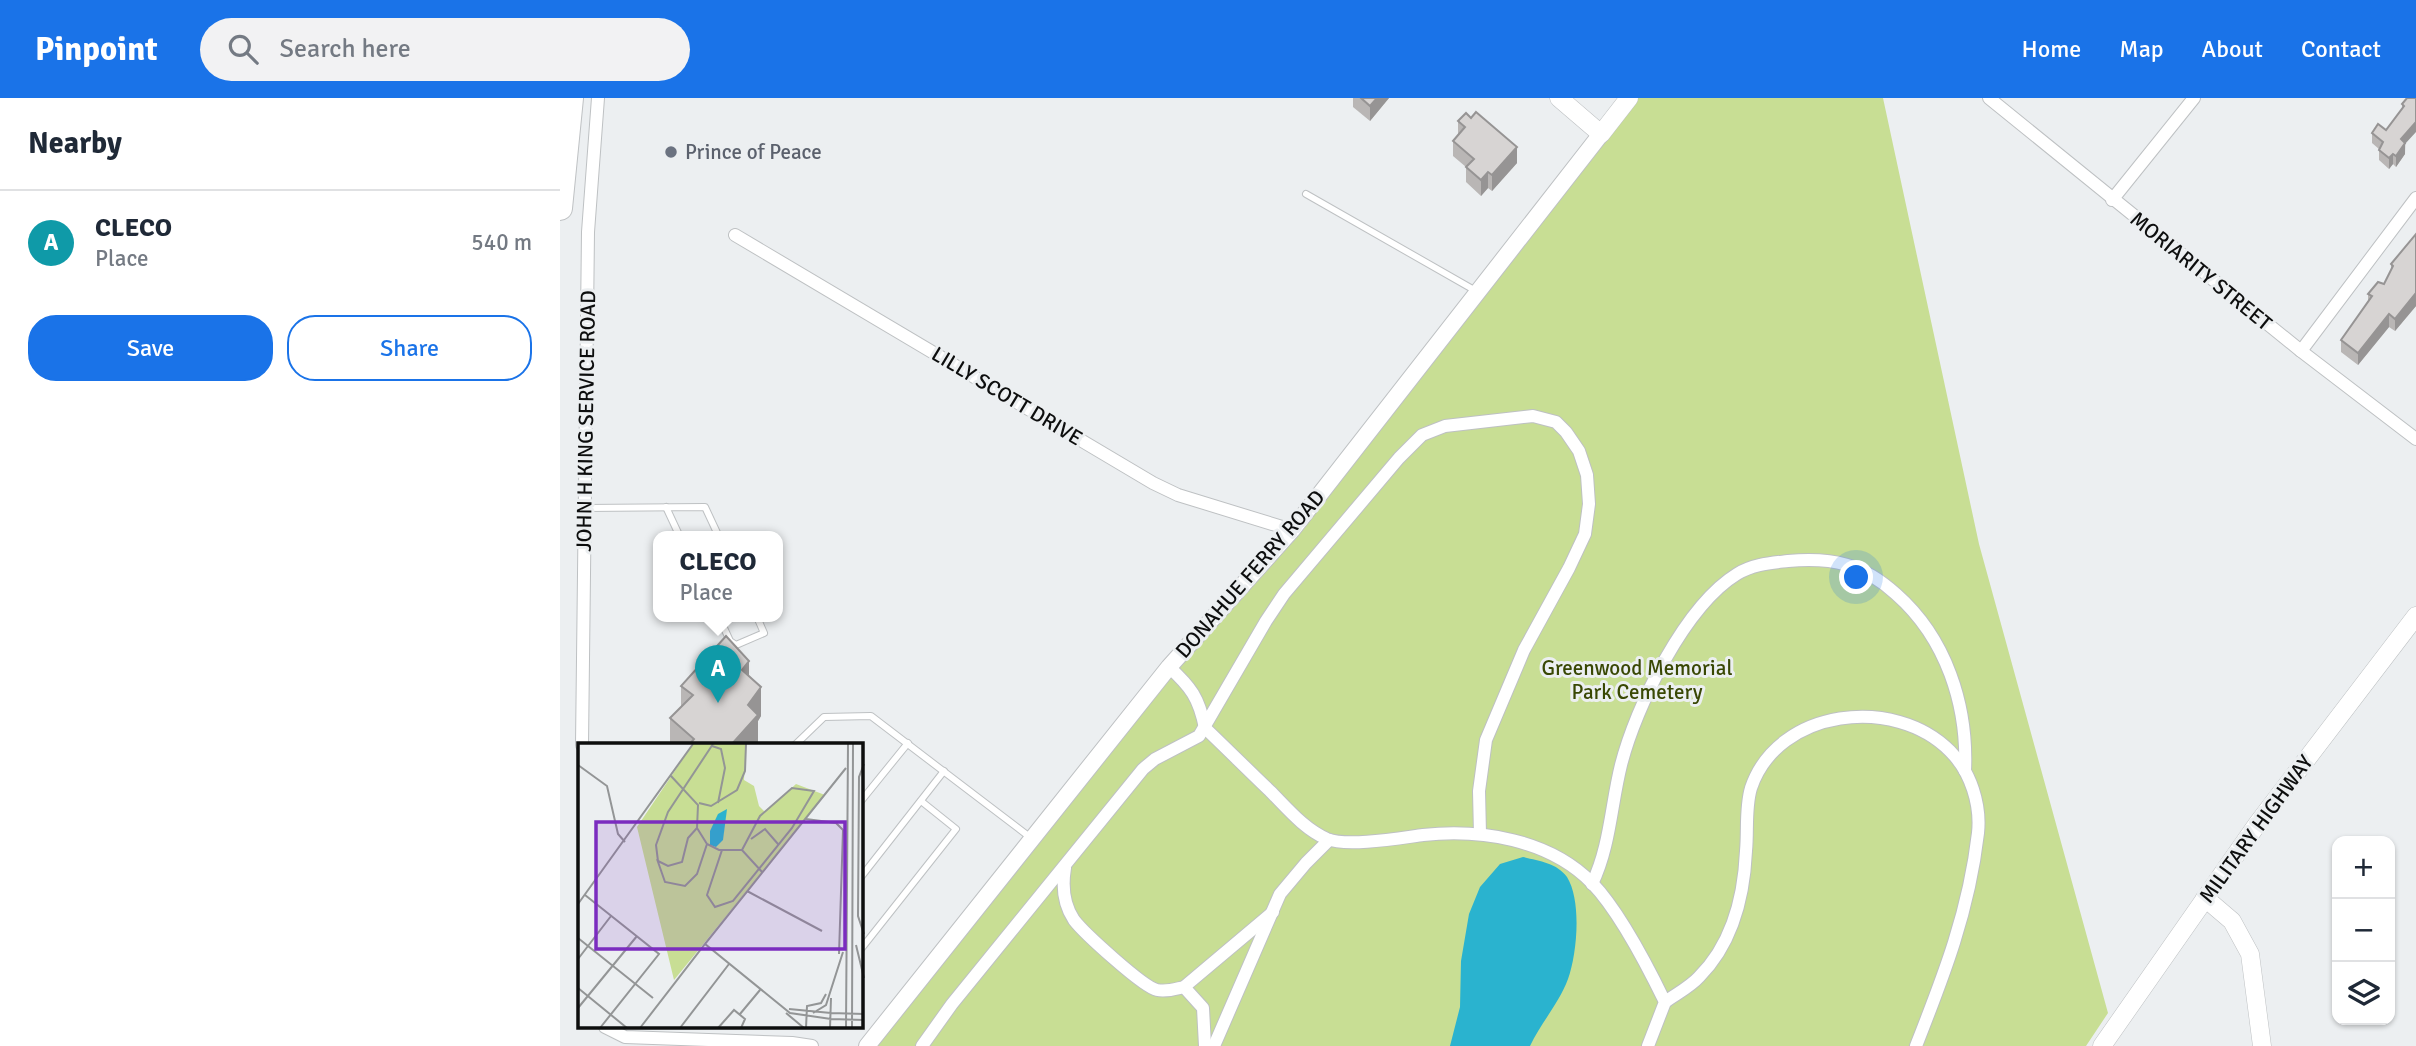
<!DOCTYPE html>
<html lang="en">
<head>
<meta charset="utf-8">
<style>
  body { margin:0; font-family:Signika,sans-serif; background:#f2f2f3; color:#1f2937 }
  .controls { position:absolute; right:21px; bottom:21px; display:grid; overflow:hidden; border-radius:14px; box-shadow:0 2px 5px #0004 }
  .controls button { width:63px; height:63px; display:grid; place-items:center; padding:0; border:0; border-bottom:2px solid #e0e1e3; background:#fff; color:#1f2937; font:35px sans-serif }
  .you { position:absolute; left:1297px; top:480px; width:24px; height:24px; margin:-18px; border:5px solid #fff; border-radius:50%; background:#1a73e8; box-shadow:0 0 0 10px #1a73e833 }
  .badge { display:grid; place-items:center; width:46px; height:46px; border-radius:50%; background:#1a73e8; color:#fff; font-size:23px; font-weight:700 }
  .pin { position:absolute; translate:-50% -58px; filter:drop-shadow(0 2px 4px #0008) }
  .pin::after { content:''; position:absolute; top:37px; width:24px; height:21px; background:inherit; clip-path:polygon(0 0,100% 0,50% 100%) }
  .popup { position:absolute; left:93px; top:433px; width:130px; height:91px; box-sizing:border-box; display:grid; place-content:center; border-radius:14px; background:#fff; filter:drop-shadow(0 2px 5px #0005); font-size:23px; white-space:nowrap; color:#747a83 }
  .popup b { font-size:26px; color:#1f2937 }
  .popup::after { content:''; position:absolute; left:50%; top:100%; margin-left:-14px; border:14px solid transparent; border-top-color:#fff }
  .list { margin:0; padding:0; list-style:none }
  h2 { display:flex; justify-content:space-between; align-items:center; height:91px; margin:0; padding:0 28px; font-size:30px }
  h2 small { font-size:23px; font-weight:400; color:#747a83 }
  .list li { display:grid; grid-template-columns:46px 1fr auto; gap:21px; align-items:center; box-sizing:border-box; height:105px; padding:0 28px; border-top:2px solid #e0e1e3 }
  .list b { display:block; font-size:26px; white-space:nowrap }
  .list p { margin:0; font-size:23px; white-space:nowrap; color:#747a83 }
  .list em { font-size:23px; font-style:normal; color:#747a83 }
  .actions { display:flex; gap:14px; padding:21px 28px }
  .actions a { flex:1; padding:16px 0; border:2px solid #1a73e8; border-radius:28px; text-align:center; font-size:24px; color:#1a73e8 }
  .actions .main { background:#1a73e8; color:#fff }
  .icon { flex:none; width:38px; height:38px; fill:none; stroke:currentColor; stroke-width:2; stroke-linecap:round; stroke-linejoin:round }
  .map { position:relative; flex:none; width:1856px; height:948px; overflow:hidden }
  header { display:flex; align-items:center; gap:42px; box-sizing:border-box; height:98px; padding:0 35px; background:#1a73e8; color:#fff }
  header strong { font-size:33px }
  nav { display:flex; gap:38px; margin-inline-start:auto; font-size:24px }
  .search { width:490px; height:63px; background:#f2f2f3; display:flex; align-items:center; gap:18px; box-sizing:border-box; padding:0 24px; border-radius:38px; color:#747a83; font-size:26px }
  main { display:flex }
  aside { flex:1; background:#fff }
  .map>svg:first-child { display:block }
  .green { fill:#c8de94 }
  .water { fill:#2ab3cf }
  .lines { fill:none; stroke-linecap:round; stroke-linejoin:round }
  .service-casing { stroke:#bec1c3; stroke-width:8 }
  .minor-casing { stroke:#bec1c3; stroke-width:14 }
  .tertiary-casing { stroke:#bec1c3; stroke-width:18 }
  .secondary-casing { stroke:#bec1c3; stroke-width:19 }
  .motorway-casing { stroke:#bec1c3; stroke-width:26 }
  .service { stroke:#fff; stroke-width:6 }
  .minor { stroke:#fff; stroke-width:12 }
  .tertiary { stroke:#fff; stroke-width:16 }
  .secondary { stroke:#fff; stroke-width:18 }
  .motorway { stroke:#fff; stroke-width:24 }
  .wall { fill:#b9b6b5 }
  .shaded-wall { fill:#969494 }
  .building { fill:#d7d4d3; stroke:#969494; stroke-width:2 }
  .worship-dot { fill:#6b7280; stroke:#eceff1; stroke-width:2.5 }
  .labels { text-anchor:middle; stroke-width:6; stroke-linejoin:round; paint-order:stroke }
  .worship-label { font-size:21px; fill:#5b616d; stroke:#eceff1; text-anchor:start }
  .street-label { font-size:21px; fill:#0d0e0e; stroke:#eceff1 }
  .park-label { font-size:21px; fill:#394804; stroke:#eceff1 }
  .inset-road { fill:none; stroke:#939596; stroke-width:2 }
  .view { fill:#7b2cbf; fill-opacity:0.15; stroke:#7b2cbf; stroke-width:3.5 }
  .inset-edge { fill:none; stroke:#0d0e0e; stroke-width:3.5 }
</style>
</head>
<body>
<header>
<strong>Pinpoint</strong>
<div class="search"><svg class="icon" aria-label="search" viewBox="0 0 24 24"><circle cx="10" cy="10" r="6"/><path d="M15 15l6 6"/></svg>Search here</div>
<nav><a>Home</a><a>Map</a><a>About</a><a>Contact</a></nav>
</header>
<main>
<aside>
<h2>Nearby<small></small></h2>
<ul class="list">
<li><span class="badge" style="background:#0f9aa8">A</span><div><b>CLECO</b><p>Place</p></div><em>540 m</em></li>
</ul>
<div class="actions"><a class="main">Save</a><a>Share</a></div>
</aside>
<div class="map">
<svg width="1856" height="948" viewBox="0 0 1856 948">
  <rect width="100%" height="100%" fill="#eceff1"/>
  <!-- green -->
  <polygon class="green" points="1072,0 1323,0 1419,446 1548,915 1526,948 308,948"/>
  <!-- water -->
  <path class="water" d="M963 759C979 763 997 765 1007 779 1022 803 1017 856 1008 881 999 905 981 925 970 948H890L900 909 901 863 909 816 920 789 940 766Z"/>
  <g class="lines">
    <defs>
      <g id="service">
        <polyline points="746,96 916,193"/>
        <polyline points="106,409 120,439"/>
        <polyline points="25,410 145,409 159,439"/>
        <polyline points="159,519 170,543 176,547 204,535 197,519"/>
        <polyline points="235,647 264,619 311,618 471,740"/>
        <polyline points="301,703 348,645"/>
        <polyline points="301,779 384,673"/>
        <polyline points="301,851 396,731 361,703"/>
      </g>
      <g id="minor">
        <polyline points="1429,0 1741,253 1856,341"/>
        <polyline points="1552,102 1634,0"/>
        <polyline points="175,137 593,385 618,397 732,432"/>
        <polyline points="1741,253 1856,100"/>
        <path d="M609 569C631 589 639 600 645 630 667 651 688 672 710 693 727 710 744 731 767 741 788 749 840 740 863 737 921 731 989 741 1032 785 1060 814 1087 867 1105 904L1088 948"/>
        <polyline points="22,647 28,134 38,0"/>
        <path d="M505 770C502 788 504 807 514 822 524 835 583 889 597 892 607 894 615 891 624 889L713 814"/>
        <path d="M1032 786C1050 749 1051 707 1061 667 1076 608 1125 508 1177 476 1193 466 1211 465 1228 463 1273 459 1303 466 1336 496 1386 540 1408 607 1405 673"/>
        <polyline points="624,889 643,910 645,948"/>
        <path d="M1105 904C1116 896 1130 889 1139 879 1172 846 1184 798 1186 753 1188 733 1185 710 1191 690 1218 610 1335 597 1390 653 1411 674 1421 707 1418 735 1409 813 1384 877 1356 948"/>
        <polyline points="45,929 65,939 232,945 252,948"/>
        <polyline points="362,948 392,906 583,671 595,661 639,638 706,523 724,496 839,360 862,337 885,328 973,318 996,324 1006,334 1019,353 1027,377 1029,406 1025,436 1009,470 964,552 926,642 919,693 920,736"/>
        <polyline points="654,948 720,796 746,765 769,742"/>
      </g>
      <polyline id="tertiary" points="307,948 609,569 732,432 1041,36"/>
      <g id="secondary">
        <polyline points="999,0 1041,36 1069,0"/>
        <polyline points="1645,800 1672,823 1690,856 1702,948"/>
        <polyline points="1542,948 1698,725 1856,518"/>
      </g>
      <polyline id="motorway" points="0,110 11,0"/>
    </defs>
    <!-- service casing -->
    <use href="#service" class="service-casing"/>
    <!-- minor casing -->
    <use href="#minor" class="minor-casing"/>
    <!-- tertiary casing -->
    <use href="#tertiary" class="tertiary-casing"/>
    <!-- secondary casing -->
    <use href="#secondary" class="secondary-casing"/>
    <!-- motorway casing -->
    <use href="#motorway" class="motorway-casing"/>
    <!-- service -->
    <use href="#service" class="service"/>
    <!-- minor -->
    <use href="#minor" class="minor"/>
    <!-- tertiary -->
    <use href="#tertiary" class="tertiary"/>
    <!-- secondary -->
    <use href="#secondary" class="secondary"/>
    <!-- motorway -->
    <use href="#motorway" class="motorway"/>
  </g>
  <!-- wall -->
  <g class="wall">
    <polygon points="793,0 829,0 810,23 793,9"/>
    <polygon points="1847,0 1845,56 1836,69 1833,66 1829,71 1819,62 1819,51 1812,45 1812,35 1826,32 1842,12 1842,6"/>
    <polygon points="911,20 957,65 932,93 928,90 921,98 906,84 906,69 893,58 893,43 898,37 898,23"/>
    <polygon points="1856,136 1856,208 1835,233 1829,229 1798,267 1781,254 1781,242 1808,203 1808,196 1824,186 1831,172 1831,166"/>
    <polygon points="189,579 201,618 198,623 197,647 110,647 110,620 121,609 121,588"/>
  </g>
  <!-- shaded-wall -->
  <g class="shaded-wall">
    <polygon points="817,0 829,0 810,23 810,8"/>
    <polygon points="1856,24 1856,34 1845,46 1845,56 1836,69 1836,58 1841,41"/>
    <polygon points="957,49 957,65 932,93 932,77"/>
    <polygon points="1833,56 1833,66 1829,71 1829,60"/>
    <polygon points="928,74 928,90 921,98 921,82"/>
    <polygon points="1856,195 1856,208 1835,233 1835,221"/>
    <polygon points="1829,216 1829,229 1798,267 1798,255"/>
    <polygon points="189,563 189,592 182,572"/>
    <polygon points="201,589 201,618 198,623 198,646 171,647 188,607"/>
  </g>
  <!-- building -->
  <g class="building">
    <polygon points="801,0 817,0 810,8"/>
    <polygon points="1847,0 1856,0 1856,24 1841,41 1845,45 1836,58 1833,56 1829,60 1819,52 1823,44 1812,35 1818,26 1826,32 1844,8 1842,6"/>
    <polygon points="916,14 957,49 932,77 928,74 921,82 906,69 914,61 893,43 905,29 898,23 906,15 911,20"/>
    <polygon points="1856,136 1856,195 1835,221 1829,216 1798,255 1781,242 1812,198 1808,196 1818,184 1824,186 1833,168 1831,166"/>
    <polygon points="166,538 189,563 182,572 201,589 188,607 198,617 171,647 129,647 134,641 110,620 133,597 121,588"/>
  </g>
  <!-- markers -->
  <circle class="worship-dot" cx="111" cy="54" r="7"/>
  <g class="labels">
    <!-- worship labels -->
    <g class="worship-label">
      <text x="125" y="61">Prince of Peace</text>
    </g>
    <!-- street labels -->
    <g class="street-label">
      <text transform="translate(1641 173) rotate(39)" y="7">MORIARITY STREET</text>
      <text transform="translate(447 298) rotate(31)" y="7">LILLY SCOTT DRIVE</text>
      <text transform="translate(26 323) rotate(-89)" y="7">JOHN H KING SERVICE ROAD</text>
      <text transform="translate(690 476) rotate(-49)" y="7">DONAHUE FERRY ROAD</text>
      <text transform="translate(1696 731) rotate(-54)" y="7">MILITARY HIGHWAY</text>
    </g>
    <!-- park labels -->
    <g class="park-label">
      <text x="1077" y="577">Greenwood Memorial<tspan x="1077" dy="24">Park Cemetery</tspan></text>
    </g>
  </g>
  <!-- overview -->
  <g transform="translate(18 645)">
    <rect width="285" height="285" fill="#eceff1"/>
    <path d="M115 1H168L166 37 176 43 181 63 187 69 218 41 247 52 96 237 59 84Z" fill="#c8de94"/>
    <path d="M149 66 145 97 138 104 132 102V88L140 71Z" fill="#2ab3cf"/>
    <path class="inset-road" d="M134 3 143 6 147 25 140 60M286 21 281 34 280 173 286 191M0 22 29 43 40 91 47 99M93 33 120 62 119 85 129 101 141 107H164L185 130M121 60 133 63 159 47 167 28 168 1M228 76 258 80 265 87 261 211M119 85 110 95 104 119 90 123 80 118 78 102 90 69 135 1M173 96 187 86 200 101M144 107 129 152 137 164 155 158 214 85 236 48 214 45 182 73 164 107M79 116 87 139 107 143 119 131 129 101M169 148 244 188M7 152 81 211 22 285M0 161 115 1M0 195 75 255M127 201 268 25M278 202 286 235M0 216 33 173M0 245 49 285M0 265 59 193M211 266 253 270M208 270 226 285M235 270 248 262 265 209M253 270 286 271M162 271 182 247M253 276 286 277M62 285 127 201 212 270 253 276M102 285 151 221M140 285 156 267 167 276 163 285M228 285 229 263 243 260 248 251M252 285 253 255M268 285 270 1M274 285 275 1"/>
    <path class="view" d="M18 79H267V206H18Z"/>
    <rect width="285" height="285" class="inset-edge"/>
  </g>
</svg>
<div class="controls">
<button>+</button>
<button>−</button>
<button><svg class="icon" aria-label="layers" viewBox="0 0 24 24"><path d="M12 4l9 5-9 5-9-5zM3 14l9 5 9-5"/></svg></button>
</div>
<div class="you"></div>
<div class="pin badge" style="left:158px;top:605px;background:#0f9aa8">A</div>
<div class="popup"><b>CLECO</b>Place</div>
</div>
</main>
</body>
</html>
